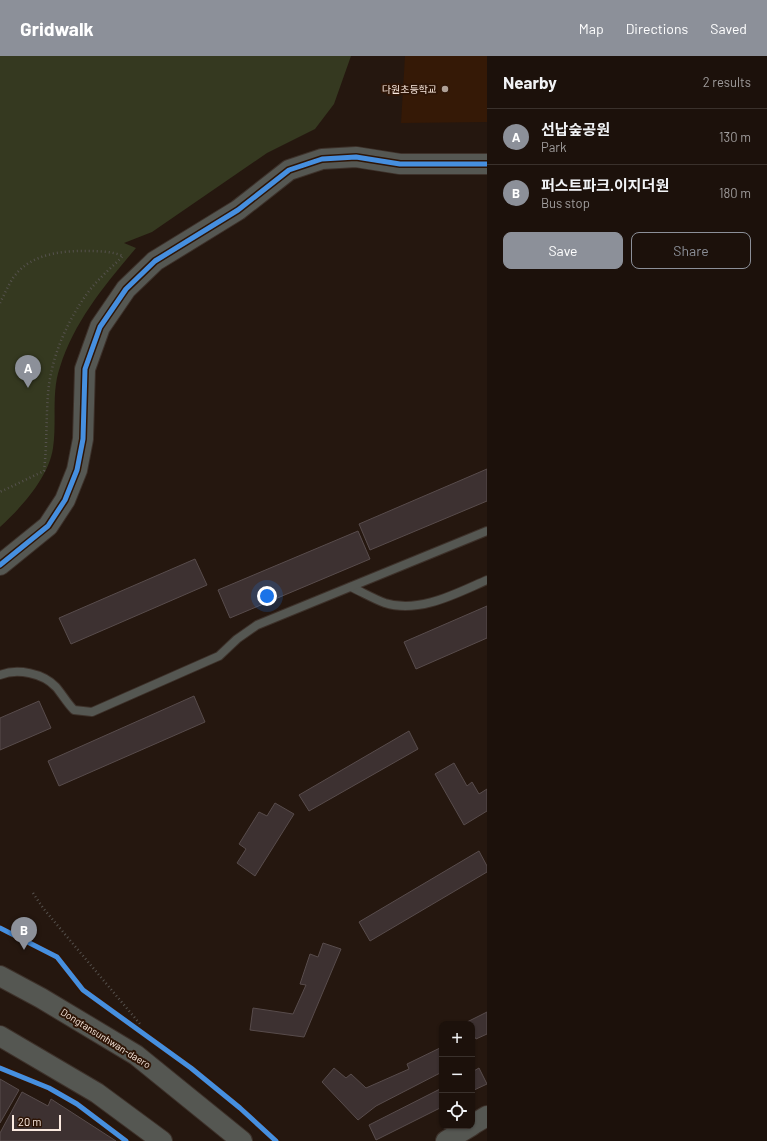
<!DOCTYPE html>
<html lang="en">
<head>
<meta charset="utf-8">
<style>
  body { margin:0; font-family:Barlow,"Noto Sans KR",sans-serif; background:#291f19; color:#f1f3f6 }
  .controls { position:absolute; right:12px; bottom:12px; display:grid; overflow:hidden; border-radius:8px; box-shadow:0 1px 3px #0004 }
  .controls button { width:36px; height:36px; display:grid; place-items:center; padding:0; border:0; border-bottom:1px solid #3a312c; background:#1c110b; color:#f1f3f6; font:20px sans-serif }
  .scale { position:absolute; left:12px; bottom:10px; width:49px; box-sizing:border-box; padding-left:4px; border:2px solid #fae9df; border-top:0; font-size:11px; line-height:14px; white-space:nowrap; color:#fae9df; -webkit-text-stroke:3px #2e1506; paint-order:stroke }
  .you { position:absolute; left:267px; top:540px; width:14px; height:14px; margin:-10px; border:3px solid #fff; border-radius:50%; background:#1a73e8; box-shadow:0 0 0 6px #1a73e833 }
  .badge { display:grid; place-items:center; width:26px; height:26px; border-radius:50%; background:#8c9099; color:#fff; font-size:13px; font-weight:700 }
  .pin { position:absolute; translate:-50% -33px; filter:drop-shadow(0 1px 2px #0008) }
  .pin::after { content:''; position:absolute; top:21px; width:14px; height:12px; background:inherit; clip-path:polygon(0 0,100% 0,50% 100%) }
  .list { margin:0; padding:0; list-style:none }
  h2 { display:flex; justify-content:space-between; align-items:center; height:52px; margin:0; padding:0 16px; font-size:17px }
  h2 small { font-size:13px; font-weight:400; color:#a09d9d }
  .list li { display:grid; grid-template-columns:26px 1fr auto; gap:12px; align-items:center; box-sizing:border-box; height:56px; padding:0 16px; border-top:1px solid #3a312c }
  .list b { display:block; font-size:15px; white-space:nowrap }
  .list p { margin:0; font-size:13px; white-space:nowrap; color:#a09d9d }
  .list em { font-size:13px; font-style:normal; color:#a09d9d }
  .actions { display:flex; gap:8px; padding:12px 16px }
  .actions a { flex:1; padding:9px 0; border:1px solid #8c9099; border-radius:8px; text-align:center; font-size:14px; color:#8c9099 }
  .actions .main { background:#8c9099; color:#fff }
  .icon { flex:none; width:22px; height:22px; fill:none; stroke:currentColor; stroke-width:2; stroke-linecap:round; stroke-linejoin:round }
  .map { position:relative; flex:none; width:487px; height:1085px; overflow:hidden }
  header { display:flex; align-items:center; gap:24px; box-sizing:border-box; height:56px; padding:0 20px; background:#8c9099; color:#fff }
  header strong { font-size:19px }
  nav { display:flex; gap:22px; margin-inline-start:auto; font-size:14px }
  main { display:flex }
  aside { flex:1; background:#1c110b }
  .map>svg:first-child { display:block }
  .built { fill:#351906 }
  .green { fill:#353920 }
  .building { fill:#3d3131; stroke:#584c4c }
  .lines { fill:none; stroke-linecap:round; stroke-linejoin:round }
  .service-casing { stroke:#3d312a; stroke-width:10 }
  .tertiary-casing { stroke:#3d312a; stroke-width:22 }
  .path { stroke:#56524e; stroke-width:2.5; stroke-dasharray:1 3; stroke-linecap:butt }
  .service { stroke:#555752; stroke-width:8 }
  .tertiary { stroke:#555752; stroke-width:20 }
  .cycleway-casing { stroke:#2e1506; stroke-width:8 }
  .cycleway { stroke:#468fdf; stroke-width:5 }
  .poi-dot { fill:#afa096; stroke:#2e1506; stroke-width:1.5 }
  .labels { text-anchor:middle; stroke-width:4; stroke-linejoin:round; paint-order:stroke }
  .poi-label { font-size:10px; fill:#fae9df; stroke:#2e1506; text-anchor:end }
  .street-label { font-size:10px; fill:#fae9df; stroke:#2e1506 }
</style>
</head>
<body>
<header>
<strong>Gridwalk</strong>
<nav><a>Map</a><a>Directions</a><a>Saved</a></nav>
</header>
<main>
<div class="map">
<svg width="487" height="1085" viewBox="0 0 487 1085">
  <rect width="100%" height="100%" fill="#25170f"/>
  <!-- built -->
  <polygon class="built" points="405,0 487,0 487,66 401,67"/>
  <!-- green -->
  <path class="green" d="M0 0H351L334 48 315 73 267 97 152 176 124 187 136 192C105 229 75 264 60 311 51 336 57 366 53 392 49 421 21 452 0 471Z"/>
  <!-- building -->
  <g class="building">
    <polygon points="487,413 487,445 370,494 359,468"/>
    <polygon points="358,475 370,503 230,562 218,534"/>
    <polygon points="195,503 207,529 71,588 59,562"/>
    <polygon points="487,550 487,582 416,613 404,586"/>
    <polygon points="194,640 205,666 59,730 48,705"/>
    <polygon points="39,645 51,672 0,694 0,662"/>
    <polygon points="409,675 418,693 309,755 299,739"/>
    <polygon points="454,707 467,730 472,726 479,738 487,733 487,755 464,769 435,718"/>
    <polygon points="275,747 294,758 255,820 237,807 246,793 239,788 259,756 267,760"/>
    <polygon points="479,795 487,810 487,816 370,885 359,866"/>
    <polygon points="323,887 341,893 304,981 250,974 253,952 293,958 306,929 300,928 310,898 318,901"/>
    <polygon points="487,956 487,978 476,983 472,976 472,968 467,966"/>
    <polygon points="442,991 442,1016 376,1050 358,1064 322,1026 334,1012 346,1022 351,1018 366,1032 409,1013 407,1008"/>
    <polygon points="479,1012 487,1028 472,1035 472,1016"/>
    <polygon points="0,1023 19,1034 0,1067"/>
    <polygon points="442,1032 442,1051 376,1084 369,1069"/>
    <polygon points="22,1036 48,1050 51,1043 116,1085 0,1085 0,1077"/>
  </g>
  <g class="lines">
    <defs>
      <g id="service">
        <path d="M351 531C362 536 374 543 385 547 419 558 457 537 487 524"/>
        <path d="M0 619C17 612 43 617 56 631 62 638 67 647 74 654L92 656 219 600 237 583 257 569 487 475"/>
      </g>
      <g id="tertiary">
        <polyline points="0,509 48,470 65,444 77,414 83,383 85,313 100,271 126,233 155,205 238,154 289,114 322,103 356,101 400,108 487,108"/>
        <polyline points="0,920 41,942 136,999 242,1085"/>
        <polyline points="0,980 97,1037 162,1085"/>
        <polyline points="472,1069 487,1060"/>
        <polyline points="446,1085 471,1070"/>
      </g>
    </defs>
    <!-- service casing -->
    <use href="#service" class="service-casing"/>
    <!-- tertiary casing -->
    <use href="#tertiary" class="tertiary-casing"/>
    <!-- path -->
    <g class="path">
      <path d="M0 247C4 239 8 230 13 222 29 199 58 195 84 195 97 195 111 195 123 200 112 211 99 222 89 235 67 265 51 301 48 338 46 364 47 389 44 415L0 436"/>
      <polyline points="33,837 43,852 140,968 139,975"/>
    </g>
    <!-- service -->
    <use href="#service" class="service"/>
    <!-- tertiary -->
    <use href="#tertiary" class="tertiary"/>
    <defs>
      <g id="cycleway">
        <polyline points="0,509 48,470 65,444 77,414 83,383 85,313 100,271 126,233 155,205 238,154 289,114 322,103 356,101 400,108 487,108"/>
        <polyline points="0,872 57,901 83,934 191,1012 240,1052 276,1085"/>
        <polyline points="0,1012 49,1032 77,1048 126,1085"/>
      </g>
    </defs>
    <!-- cycleway casing -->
    <use href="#cycleway" class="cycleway-casing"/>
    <!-- cycleway -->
    <use href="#cycleway" class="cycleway"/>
  </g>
  <!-- markers -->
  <circle class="poi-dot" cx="445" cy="33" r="4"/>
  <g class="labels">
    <!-- poi labels -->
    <g class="poi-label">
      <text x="437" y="37">다원초등학교</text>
    </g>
    <!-- street labels -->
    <g class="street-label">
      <text transform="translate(106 982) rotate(32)" y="4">Dongtansunhwan-daero</text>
    </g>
  </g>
</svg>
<div class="controls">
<button>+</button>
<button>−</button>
<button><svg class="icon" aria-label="locate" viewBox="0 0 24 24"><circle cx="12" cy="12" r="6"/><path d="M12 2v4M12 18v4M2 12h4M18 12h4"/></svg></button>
</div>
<div class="scale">20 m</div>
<div class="you"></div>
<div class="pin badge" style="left:28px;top:332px">A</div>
<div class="pin badge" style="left:24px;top:894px">B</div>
</div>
<aside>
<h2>Nearby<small>2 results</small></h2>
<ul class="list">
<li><span class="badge">A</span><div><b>선납숲공원</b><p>Park</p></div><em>130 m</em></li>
<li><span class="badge">B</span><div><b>퍼스트파크.이지더원</b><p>Bus stop</p></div><em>180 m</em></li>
</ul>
<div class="actions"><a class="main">Save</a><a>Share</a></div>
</aside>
</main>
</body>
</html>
